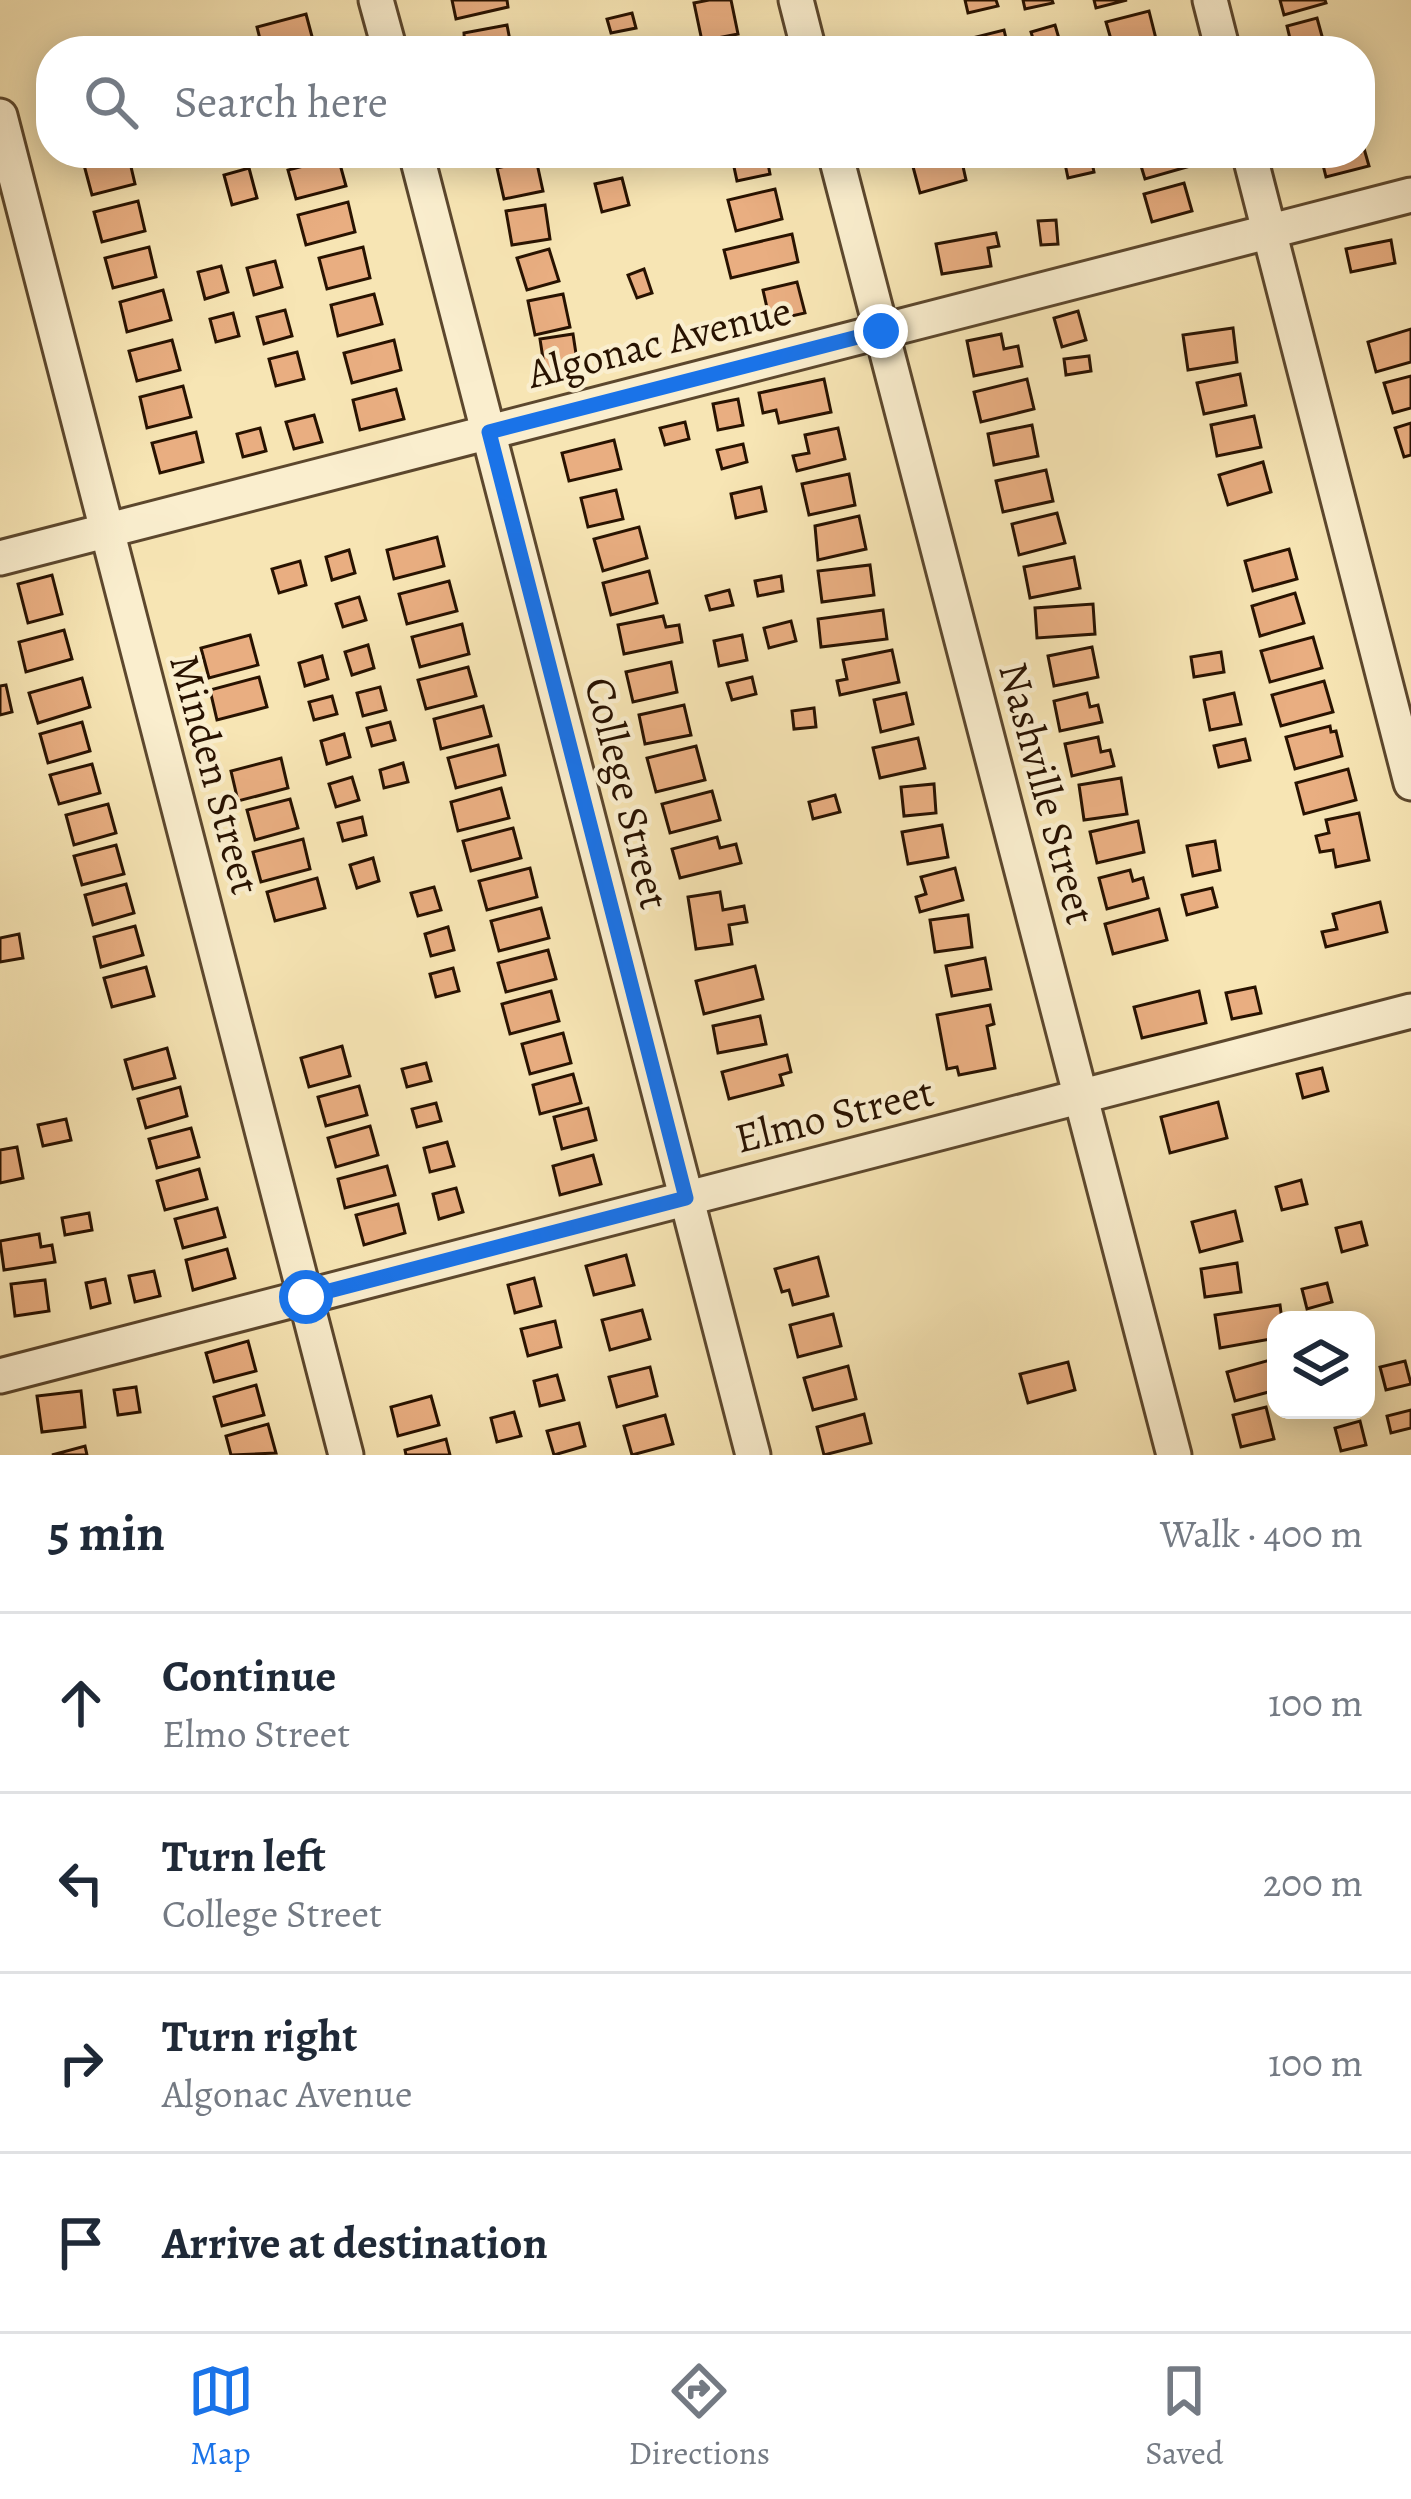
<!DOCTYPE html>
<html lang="en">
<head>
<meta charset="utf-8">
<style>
  body { margin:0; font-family:Alegreya,serif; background:#f6f6f7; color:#1f2937 }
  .controls { position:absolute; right:36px; bottom:36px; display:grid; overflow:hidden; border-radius:24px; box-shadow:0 6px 30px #0003 }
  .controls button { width:108px; height:108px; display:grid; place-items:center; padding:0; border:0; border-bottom:3px solid #e0e1e3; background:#fff; color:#1f2937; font:60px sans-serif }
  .stop { position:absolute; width:36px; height:36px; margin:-27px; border:9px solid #1a73e8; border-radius:50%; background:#fff }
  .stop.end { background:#1a73e8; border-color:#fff; box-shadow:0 3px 12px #0008 }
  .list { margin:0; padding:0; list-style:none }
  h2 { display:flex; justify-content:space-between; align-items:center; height:156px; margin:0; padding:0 48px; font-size:51px }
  h2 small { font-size:39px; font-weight:400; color:#747a83 }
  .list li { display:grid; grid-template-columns:78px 1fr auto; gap:36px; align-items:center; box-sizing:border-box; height:180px; padding:0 48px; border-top:3px solid #e0e1e3 }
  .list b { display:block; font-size:45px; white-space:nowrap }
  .list p { margin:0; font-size:39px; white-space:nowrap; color:#747a83 }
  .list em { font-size:39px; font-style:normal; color:#747a83 }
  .icon { flex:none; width:66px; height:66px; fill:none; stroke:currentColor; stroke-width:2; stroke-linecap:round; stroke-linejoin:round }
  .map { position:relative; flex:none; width:1411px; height:1455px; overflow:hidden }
  .search { position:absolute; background:#fff; box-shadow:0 6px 30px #0003; left:36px; right:36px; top:36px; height:132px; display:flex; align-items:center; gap:30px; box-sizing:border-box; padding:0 42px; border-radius:48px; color:#747a83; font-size:45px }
  .sheet { height:876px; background:#fff }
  nav { display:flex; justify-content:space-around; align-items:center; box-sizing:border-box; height:168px; border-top:3px solid #e0e1e3; background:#fff; font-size:33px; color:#747a83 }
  nav a { display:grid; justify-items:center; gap:6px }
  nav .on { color:#1a73e8 }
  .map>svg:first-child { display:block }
  .building { fill:#e9ae81; stroke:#281200; stroke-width:3 }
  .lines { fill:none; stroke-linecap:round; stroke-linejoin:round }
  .street-casing { stroke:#5c472d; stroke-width:39 }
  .street { stroke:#faeece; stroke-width:33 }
  .route { stroke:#1a73e8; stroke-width:15 }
  .labels { text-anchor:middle; stroke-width:9; stroke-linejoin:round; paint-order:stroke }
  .street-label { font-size:42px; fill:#281200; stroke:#faeece }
</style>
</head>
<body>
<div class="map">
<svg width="1411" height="1455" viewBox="0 0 1411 1455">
  <rect width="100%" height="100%" fill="#f7e5b4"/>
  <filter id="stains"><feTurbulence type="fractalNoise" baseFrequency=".00167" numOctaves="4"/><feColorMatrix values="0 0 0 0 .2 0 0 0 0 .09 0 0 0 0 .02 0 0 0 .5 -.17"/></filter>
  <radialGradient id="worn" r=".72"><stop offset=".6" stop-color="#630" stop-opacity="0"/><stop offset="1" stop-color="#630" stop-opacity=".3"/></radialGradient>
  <!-- building -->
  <g class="building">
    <polygon points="452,0 507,0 508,7 456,19"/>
    <polygon points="709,0 731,0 738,34 702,41 694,3"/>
    <polygon points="965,0 996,0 998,6 968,13"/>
    <polygon points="1023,0 1052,0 1053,3 1025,9"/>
    <polygon points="1094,0 1127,0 1096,8"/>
    <polygon points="1280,0 1325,0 1326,3 1284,15"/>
    <polygon points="1149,11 1156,39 1114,50 1106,22"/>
    <polygon points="632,13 636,28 611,33 607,19"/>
    <polygon points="306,14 314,44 287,51 263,51 257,27"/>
    <polygon points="1317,18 1325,47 1293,51 1287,26"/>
    <polygon points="507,25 512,51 465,51 464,33"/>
    <polygon points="1055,25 1060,42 1036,49 1031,32"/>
    <polygon points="1004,30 1009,51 980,51 976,37"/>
    <polygon points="1361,138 1369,166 1326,177 1320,153 1360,153"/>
    <polygon points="588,153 615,153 616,157 591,164"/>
    <polygon points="731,153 766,153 770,174 737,181"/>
    <polygon points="949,153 960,153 966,180 920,193 912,163"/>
    <polygon points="1090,153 1094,172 1068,178 1064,159"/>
    <polygon points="1137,153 1190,153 1194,165 1145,179"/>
    <polygon points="128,154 135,184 92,195 84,165"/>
    <polygon points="338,157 346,186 296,199 288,170"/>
    <polygon points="536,159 543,191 504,199 497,168"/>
    <polygon points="249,168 257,198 232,205 224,175"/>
    <polygon points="622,178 629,205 602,212 595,184"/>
    <polygon points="1184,183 1192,211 1152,222 1144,194"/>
    <polygon points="775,189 782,219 736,231 728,200"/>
    <polygon points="138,201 145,231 102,242 94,212"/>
    <polygon points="348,202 355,232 306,245 298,215"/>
    <polygon points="545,205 550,239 512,245 506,211"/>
    <polygon points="1056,220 1058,244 1041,245 1038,221"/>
    <polygon points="996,233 999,246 988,248 991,266 942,274 936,244"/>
    <polygon points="792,234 798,262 731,278 724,250"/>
    <polygon points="1391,240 1395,263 1351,272 1346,249"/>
    <polygon points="149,247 156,277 113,288 105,258"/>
    <polygon points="363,247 370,278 327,289 319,258"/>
    <polygon points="549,249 559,281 527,290 517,258"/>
    <polygon points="275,261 282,287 254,295 247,268"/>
    <polygon points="221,266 228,292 205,299 198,272"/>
    <polygon points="644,269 652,293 637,298 628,275"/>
    <polygon points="797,282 805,313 770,321 763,290"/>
    <polygon points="163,290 171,320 127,332 120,302"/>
    <polygon points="374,294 382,324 338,336 331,305"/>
    <polygon points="563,294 570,327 535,335 528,301"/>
    <polygon points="285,310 292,336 264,344 257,317"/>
    <polygon points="1078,311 1086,340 1062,347 1054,318"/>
    <polygon points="233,313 239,336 216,342 210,319"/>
    <polygon points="1233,328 1237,362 1188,370 1183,335"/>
    <polygon points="1411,329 1411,362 1376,372 1368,342"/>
    <polygon points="573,334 578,367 545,372 540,339"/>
    <polygon points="1001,334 1004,349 1018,346 1022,366 974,376 967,341"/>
    <polygon points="172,340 180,370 137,381 129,351"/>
    <polygon points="394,340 401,370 352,383 344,353"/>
    <polygon points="297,352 304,379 276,386 269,359"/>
    <polygon points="1089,356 1091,371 1066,375 1064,359"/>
    <polygon points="1240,374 1246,405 1204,414 1197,383"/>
    <polygon points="1411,376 1411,408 1393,413 1384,383"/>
    <polygon points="824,379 831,412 779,423 776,410 763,413 759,393"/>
    <polygon points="1027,379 1034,409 981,422 974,392"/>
    <polygon points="183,386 191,417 147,428 140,397"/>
    <polygon points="396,389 404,419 360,430 353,400"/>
    <polygon points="738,399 743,425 718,430 713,404"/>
    <polygon points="314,415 322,442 294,449 286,422"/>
    <polygon points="1254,416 1261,447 1217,456 1211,425"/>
    <polygon points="685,422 689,439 665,445 660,428"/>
    <polygon points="1411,423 1411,455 1404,457 1395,428"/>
    <polygon points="1032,425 1038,456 994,465 988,434"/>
    <polygon points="260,428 266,451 243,457 237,434"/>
    <polygon points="838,428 845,459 797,471 793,456 809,453 805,435"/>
    <polygon points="196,432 203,462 160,473 152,443"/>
    <polygon points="614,440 621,469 569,481 562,453"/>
    <polygon points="743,444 747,462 722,469 717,450"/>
    <polygon points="1263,462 1271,492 1228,505 1219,475"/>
    <polygon points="1046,470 1053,501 1003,512 996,481"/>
    <polygon points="849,474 855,505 809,515 802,484"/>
    <polygon points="761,487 766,511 736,518 731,494"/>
    <polygon points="616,490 623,519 588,527 581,498"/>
    <polygon points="1057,513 1065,543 1019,555 1012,524"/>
    <polygon points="859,516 866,549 818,560 815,526"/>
    <polygon points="639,527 647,558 603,571 594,539"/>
    <polygon points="437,537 444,566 394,579 387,550"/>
    <polygon points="1289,549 1297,579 1253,591 1245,561"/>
    <polygon points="349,550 355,573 332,580 326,557"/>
    <polygon points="1074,557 1080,588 1030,598 1024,567"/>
    <polygon points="300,561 306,585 279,593 272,569"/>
    <polygon points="870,565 874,595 822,602 818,571"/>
    <polygon points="649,571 657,603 611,615 603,583"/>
    <polygon points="52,575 62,614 28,623 18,584"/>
    <polygon points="781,576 783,591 758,596 755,581"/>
    <polygon points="449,581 457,611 407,624 399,594"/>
    <polygon points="729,590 733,605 710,610 706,596"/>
    <polygon points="1295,593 1304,623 1260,636 1252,606"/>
    <polygon points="359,597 366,620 343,627 336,604"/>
    <polygon points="1093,604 1095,634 1037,638 1035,608"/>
    <polygon points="883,610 887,639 821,647 818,619"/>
    <polygon points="663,616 666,627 679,625 682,642 624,654 618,625"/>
    <polygon points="791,621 796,641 769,648 764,628"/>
    <polygon points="462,624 469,654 420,667 412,637"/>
    <polygon points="64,630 72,659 26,672 19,642"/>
    <polygon points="250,635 258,665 209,678 201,648"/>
    <polygon points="742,635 747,660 719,666 714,641"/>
    <polygon points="1313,637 1322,668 1270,682 1261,651"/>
    <polygon points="368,645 374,668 352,675 345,652"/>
    <polygon points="1092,647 1098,677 1054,686 1048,656"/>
    <polygon points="892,650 899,682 840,695 837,681 847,679 843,660"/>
    <polygon points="1221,652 1224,672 1194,677 1191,657"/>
    <polygon points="322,656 328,679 305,686 299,663"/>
    <polygon points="671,662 677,692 633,702 626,672"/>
    <polygon points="468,667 476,696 426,709 418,680"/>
    <polygon points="259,677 267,707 217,720 210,690"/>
    <polygon points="752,677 756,694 732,700 727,683"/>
    <polygon points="82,678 90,707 38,723 29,693"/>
    <polygon points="1324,681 1333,712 1281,726 1272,695"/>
    <polygon points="6,685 12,712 0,715 0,686"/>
    <polygon points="380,687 386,710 363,716 357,693"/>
    <polygon points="906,693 913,724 881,732 874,700"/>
    <polygon points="1087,693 1090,707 1098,705 1102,722 1060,731 1054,701"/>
    <polygon points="1234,693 1241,724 1210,730 1204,700"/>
    <polygon points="332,696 337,714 314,720 309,702"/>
    <polygon points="684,705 691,735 645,744 639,715"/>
    <polygon points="483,706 491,736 441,749 434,719"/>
    <polygon points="814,708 816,727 794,729 792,711"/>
    <polygon points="82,722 90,751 48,763 40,734"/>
    <polygon points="390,722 395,740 372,746 367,728"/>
    <polygon points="1330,726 1331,732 1336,731 1342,756 1295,769 1286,737"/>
    <polygon points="344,734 350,757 327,764 321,741"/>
    <polygon points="1098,737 1101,752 1110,750 1114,766 1072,776 1065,744"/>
    <polygon points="918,738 925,768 880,778 873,748"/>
    <polygon points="1245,739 1250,760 1219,767 1214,746"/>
    <polygon points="498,745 505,775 456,788 448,758"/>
    <polygon points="696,746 705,780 656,792 647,758"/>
    <polygon points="281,758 288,788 238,801 231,771"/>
    <polygon points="403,763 408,782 384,788 380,770"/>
    <polygon points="92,764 100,793 59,804 50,775"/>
    <polygon points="1348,769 1356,800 1304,814 1296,783"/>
    <polygon points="352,777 359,800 336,807 329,784"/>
    <polygon points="1121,778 1127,814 1084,820 1079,785"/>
    <polygon points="934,784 936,813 904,816 901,787"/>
    <polygon points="501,788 509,818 458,831 451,802"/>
    <polygon points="712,791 720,820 670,833 662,804"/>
    <polygon points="835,795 840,812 813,819 809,802"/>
    <polygon points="290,799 298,828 255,840 247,810"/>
    <polygon points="108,804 116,833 74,845 66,815"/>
    <polygon points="1359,813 1369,860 1336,867 1333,850 1320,852 1316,836 1329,833 1326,820"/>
    <polygon points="362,817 366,835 343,841 338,823"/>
    <polygon points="1138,821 1144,852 1097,863 1090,832"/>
    <polygon points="942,825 948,857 908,864 902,832"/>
    <polygon points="513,828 521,858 471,871 463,841"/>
    <polygon points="717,837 720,848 736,844 741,863 680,878 672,849"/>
    <polygon points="303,839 310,869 261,882 253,852"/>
    <polygon points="1215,841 1220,870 1193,876 1187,846"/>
    <polygon points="116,845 124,874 82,885 74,856"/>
    <polygon points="373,858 379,881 357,888 350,865"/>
    <polygon points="530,868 537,897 487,910 479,881"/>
    <polygon points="955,868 963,900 920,912 916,897 926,894 921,877"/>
    <polygon points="1130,870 1133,881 1143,878 1148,898 1107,909 1099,878"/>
    <polygon points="317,878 325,908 275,921 267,892"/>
    <polygon points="126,884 134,913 93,925 85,895"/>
    <polygon points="434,887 441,910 418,916 411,893"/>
    <polygon points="1212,888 1217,907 1187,915 1182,895"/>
    <polygon points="720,892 723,910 744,906 747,922 729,925 732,944 696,949 688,897"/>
    <polygon points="1380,902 1387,932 1326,947 1322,932 1337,929 1333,914"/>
    <polygon points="541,908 549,938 499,951 491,921"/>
    <polygon points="1159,909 1167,940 1113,954 1105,924"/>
    <polygon points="968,915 972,947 935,952 930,920"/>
    <polygon points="135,926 143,955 101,967 94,937"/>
    <polygon points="448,927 454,950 431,956 425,934"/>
    <polygon points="19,934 23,958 0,962 0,938"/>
    <polygon points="548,950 556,979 506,992 498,963"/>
    <polygon points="985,958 991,989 952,996 946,966"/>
    <polygon points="755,966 763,999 704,1014 696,981"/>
    <polygon points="146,967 154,996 112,1007 104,978"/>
    <polygon points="453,968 459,991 436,997 430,974"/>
    <polygon points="1255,987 1261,1013 1232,1019 1226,993"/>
    <polygon points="551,991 559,1021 510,1034 502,1004"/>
    <polygon points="1199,991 1206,1023 1142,1038 1134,1007"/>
    <polygon points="990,1005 994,1024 987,1026 995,1068 959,1075 957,1067 947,1069 937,1015"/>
    <polygon points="760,1016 766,1044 718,1053 713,1026"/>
    <polygon points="563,1033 571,1063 530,1074 522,1044"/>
    <polygon points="342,1046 350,1076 309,1087 301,1058"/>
    <polygon points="167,1048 175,1078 133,1089 125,1060"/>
    <polygon points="787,1055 791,1072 780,1075 783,1085 729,1099 722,1072"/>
    <polygon points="426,1063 431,1081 407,1087 402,1069"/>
    <polygon points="1322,1068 1328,1091 1303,1098 1297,1074"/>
    <polygon points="573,1074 581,1103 540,1114 533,1085"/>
    <polygon points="359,1086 367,1115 326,1126 318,1097"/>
    <polygon points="180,1087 187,1116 146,1128 138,1099"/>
    <polygon points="1218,1102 1227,1138 1170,1153 1161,1117"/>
    <polygon points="436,1103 441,1121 417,1127 412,1109"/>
    <polygon points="588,1108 596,1140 562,1149 554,1117"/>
    <polygon points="66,1119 71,1140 43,1146 38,1125"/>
    <polygon points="370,1126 378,1155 336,1167 328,1138"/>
    <polygon points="191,1128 199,1157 157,1168 149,1139"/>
    <polygon points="447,1142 454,1166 430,1172 424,1148"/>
    <polygon points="17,1147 23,1178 0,1183 0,1150"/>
    <polygon points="593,1155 601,1184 560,1195 553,1166"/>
    <polygon points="387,1166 395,1195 345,1208 338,1179"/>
    <polygon points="199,1169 207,1199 165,1210 157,1181"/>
    <polygon points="1301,1180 1307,1204 1282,1210 1276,1187"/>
    <polygon points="456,1188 463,1212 439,1219 433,1194"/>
    <polygon points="398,1204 405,1233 364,1245 356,1215"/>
    <polygon points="217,1208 225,1237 183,1248 175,1219"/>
    <polygon points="1235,1211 1242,1241 1200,1252 1192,1222"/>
    <polygon points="89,1213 92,1230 65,1235 62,1218"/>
    <polygon points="1361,1222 1367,1245 1342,1252 1336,1228"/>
    <polygon points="39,1234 41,1247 52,1245 55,1262 4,1270 0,1241"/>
    <polygon points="227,1249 235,1278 193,1290 186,1260"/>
    <polygon points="626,1255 634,1285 594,1295 586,1266"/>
    <polygon points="818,1257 828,1296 793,1305 789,1290 782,1292 775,1269"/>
    <polygon points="1237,1263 1241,1292 1205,1297 1201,1269"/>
    <polygon points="154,1271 160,1296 135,1302 129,1276"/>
    <polygon points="534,1278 541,1306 515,1313 508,1285"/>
    <polygon points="105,1279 110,1303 91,1308 86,1283"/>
    <polygon points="45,1280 49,1311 15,1316 11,1284"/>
    <polygon points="1327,1283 1332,1302 1307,1309 1302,1289"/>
    <polygon points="1280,1305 1282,1320 1276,1320 1276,1338 1220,1348 1215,1315"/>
    <polygon points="642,1310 650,1339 610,1350 602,1320"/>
    <polygon points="833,1314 841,1346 798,1357 790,1325"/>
    <polygon points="555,1321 561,1347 528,1356 521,1329"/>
    <polygon points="248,1341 256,1371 214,1382 206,1353"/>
    <polygon points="1274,1359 1276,1390 1235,1401 1227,1372"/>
    <polygon points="1405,1361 1411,1384 1386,1390 1380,1367"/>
    <polygon points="1068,1362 1075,1390 1028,1403 1020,1374"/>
    <polygon points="848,1366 856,1399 813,1410 804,1378"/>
    <polygon points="650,1367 657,1396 617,1407 609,1377"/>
    <polygon points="557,1375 564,1400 540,1406 534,1381"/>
    <polygon points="256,1385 264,1415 222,1426 214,1397"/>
    <polygon points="136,1387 140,1412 118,1415 114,1390"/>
    <polygon points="81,1391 85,1427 42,1432 37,1396"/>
    <polygon points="431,1396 439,1425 398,1436 391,1407"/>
    <polygon points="1266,1407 1274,1439 1241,1447 1233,1415"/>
    <polygon points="1411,1410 1411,1428 1391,1433 1387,1416"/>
    <polygon points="514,1412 521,1436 497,1442 491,1418"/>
    <polygon points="864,1414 871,1443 824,1455 817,1427"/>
    <polygon points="665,1415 673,1444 632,1455 624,1426"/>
    <polygon points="1360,1421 1366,1445 1341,1451 1335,1428"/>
    <polygon points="579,1423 585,1446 554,1455 547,1431"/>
    <polygon points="268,1424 276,1453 231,1455 226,1436"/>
    <polygon points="446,1439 450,1455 406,1455 405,1450"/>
    <polygon points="85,1446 87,1455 52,1455"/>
  </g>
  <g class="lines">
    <defs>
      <g id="street">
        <polyline points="376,0 390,51"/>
        <polyline points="796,0 809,51"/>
        <polyline points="1210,0 1223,51"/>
        <polyline points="0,116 346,1455"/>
        <polyline points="416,153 753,1455"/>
        <polyline points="835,153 1174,1455"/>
        <polyline points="1249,153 1411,783"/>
        <polyline points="0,558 1411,195"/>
        <polyline points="0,1376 1411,1011"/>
      </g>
    </defs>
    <!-- street casing -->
    <use href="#street" class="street-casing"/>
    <!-- street -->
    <use href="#street" class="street"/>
  </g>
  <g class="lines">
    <!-- route -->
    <polyline class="route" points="306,1297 686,1198 489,432 881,331"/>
  </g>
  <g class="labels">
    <!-- street labels -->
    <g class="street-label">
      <text transform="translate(659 341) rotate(-14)" y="15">Algonac Avenue</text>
      <text transform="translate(216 774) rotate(75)" y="15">Minden Street</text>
      <text transform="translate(628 793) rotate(76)" y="15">College Street</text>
      <text transform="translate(1048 793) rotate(75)" y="15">Nashville Street</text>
      <text transform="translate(834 1114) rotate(-14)" y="15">Elmo Street</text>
    </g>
  </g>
  <rect width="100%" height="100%" filter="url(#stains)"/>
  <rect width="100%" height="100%" fill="url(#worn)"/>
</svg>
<div class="controls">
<button><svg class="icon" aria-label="layers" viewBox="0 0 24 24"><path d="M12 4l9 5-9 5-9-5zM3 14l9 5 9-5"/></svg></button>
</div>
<div class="stop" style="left:306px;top:1297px"></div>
<div class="stop end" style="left:881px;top:331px"></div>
<div class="search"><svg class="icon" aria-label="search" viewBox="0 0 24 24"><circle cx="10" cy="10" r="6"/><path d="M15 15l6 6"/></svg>Search here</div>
</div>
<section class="sheet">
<h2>5 min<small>Walk · 400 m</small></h2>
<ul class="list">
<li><svg class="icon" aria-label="ahead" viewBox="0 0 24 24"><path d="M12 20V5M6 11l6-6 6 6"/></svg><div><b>Continue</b><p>Elmo Street</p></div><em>100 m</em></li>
<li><svg class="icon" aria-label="left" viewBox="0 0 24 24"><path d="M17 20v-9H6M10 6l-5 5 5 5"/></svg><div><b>Turn left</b><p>College Street</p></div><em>200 m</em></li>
<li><svg class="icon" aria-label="right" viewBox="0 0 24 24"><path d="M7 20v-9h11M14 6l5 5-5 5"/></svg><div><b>Turn right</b><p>Algonac Avenue</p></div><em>100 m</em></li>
<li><svg class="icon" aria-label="arrive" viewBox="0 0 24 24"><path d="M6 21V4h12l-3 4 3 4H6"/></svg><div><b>Arrive at destination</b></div></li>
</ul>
</section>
<nav>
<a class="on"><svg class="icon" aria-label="map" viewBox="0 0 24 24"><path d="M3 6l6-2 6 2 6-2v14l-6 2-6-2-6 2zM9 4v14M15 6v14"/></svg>Map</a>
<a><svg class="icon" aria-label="directions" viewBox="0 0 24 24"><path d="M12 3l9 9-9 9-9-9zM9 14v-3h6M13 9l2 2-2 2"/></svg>Directions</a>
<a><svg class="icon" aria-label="saved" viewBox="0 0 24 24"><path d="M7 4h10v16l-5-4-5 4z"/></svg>Saved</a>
</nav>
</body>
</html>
